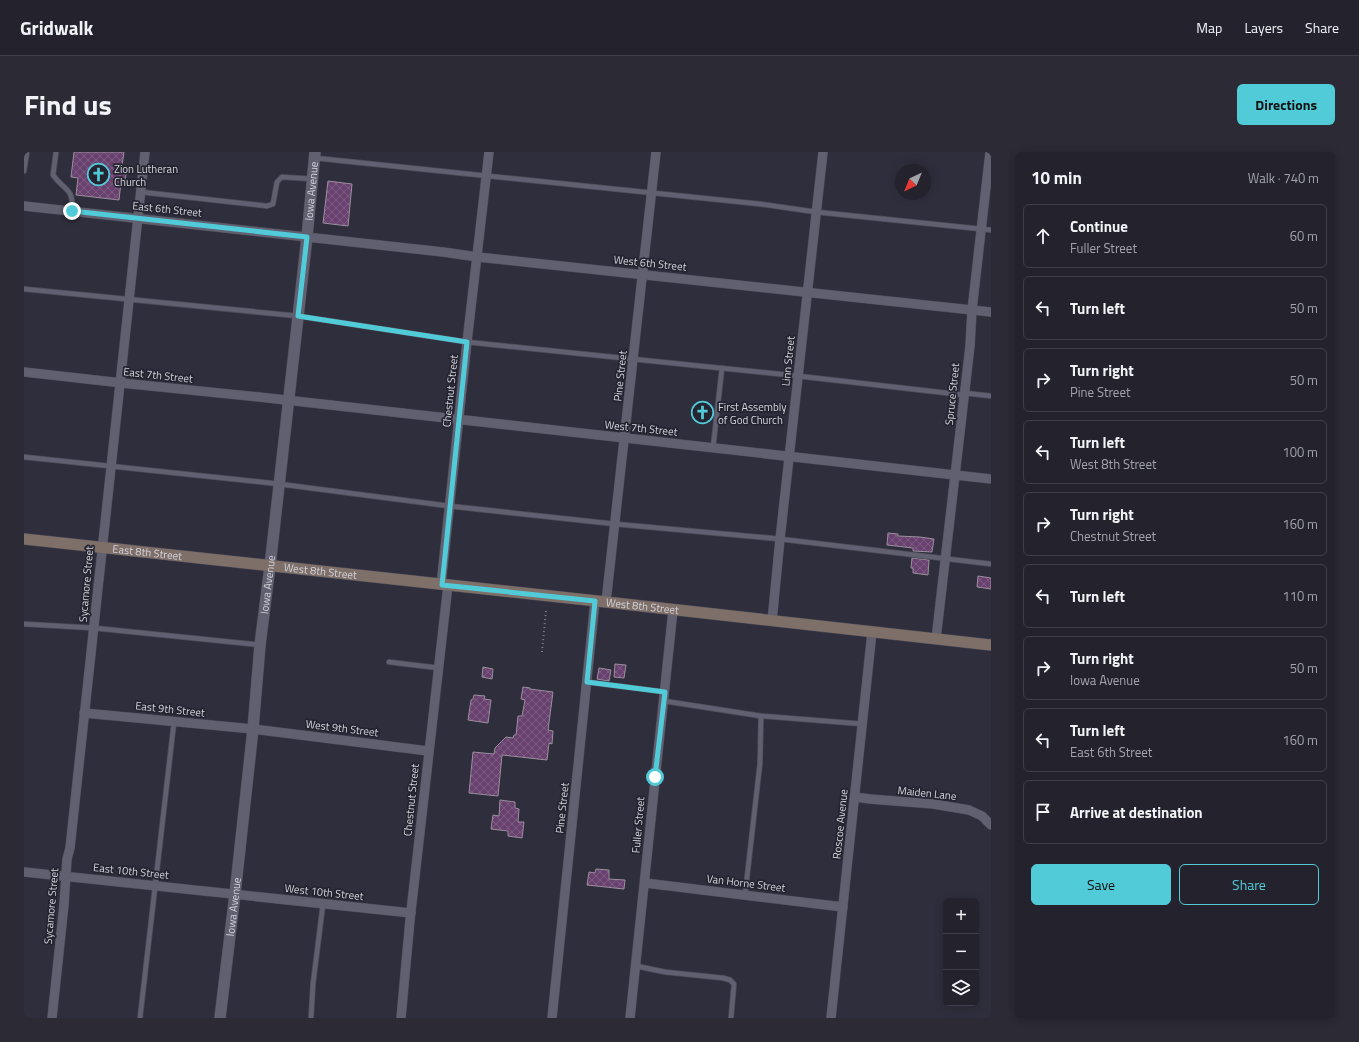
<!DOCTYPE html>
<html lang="en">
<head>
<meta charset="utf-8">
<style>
  body { margin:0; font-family:"Titillium Web",sans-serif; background:#2b2a35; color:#f1f3f6 }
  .controls { position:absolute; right:12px; bottom:12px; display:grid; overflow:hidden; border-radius:6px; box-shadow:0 2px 10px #0003 }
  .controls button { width:36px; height:36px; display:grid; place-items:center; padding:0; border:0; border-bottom:1px solid #403f49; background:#23222d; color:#f1f3f6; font:20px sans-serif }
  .compass { position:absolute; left:871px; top:12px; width:36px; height:36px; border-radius:50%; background:#23222d; box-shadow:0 2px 10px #0003; rotate:223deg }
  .stop { position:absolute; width:12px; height:12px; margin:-9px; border:3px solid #52cbd9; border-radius:50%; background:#fff }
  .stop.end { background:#52cbd9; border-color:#fff; box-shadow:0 1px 4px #0008 }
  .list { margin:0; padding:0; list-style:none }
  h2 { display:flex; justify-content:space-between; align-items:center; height:52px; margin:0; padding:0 16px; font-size:17px }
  h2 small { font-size:13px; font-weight:400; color:#a3a4aa }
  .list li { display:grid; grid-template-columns:26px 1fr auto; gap:12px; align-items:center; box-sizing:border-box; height:64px; margin:0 8px 8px; padding:0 8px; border:1px solid #403f49; border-radius:6px }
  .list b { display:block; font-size:15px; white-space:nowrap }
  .list p { margin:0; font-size:13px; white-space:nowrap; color:#a3a4aa }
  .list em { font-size:13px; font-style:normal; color:#a3a4aa }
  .actions { display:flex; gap:8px; padding:12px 16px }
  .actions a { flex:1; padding:9px 0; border:1px solid #52cbd9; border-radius:6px; text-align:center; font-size:14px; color:#52cbd9 }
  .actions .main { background:#52cbd9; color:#111 }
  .icon { flex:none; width:22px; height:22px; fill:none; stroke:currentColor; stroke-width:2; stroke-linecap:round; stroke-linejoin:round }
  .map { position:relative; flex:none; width:967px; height:866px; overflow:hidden; border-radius:6px }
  header { display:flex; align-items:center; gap:24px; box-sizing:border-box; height:56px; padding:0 20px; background:#23222d; border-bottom:1px solid #403f49 }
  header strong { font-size:19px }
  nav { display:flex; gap:22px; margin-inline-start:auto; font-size:14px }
  .intro { display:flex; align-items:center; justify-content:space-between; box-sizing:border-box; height:96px; padding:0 24px }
  h1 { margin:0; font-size:28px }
  .button { padding:10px 18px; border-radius:6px; background:#52cbd9; color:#111; font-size:14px; font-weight:700 }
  main { display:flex; gap:24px; padding:0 24px }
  aside { flex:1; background:#23222d; border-radius:6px; box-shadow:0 2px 10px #0003 }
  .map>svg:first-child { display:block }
  .building { fill:url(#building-cross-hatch); stroke:#9b8f9d }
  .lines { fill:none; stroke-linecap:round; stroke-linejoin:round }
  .service-casing { stroke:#4c4b57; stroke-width:6 }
  .minor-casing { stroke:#4c4b57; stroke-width:10 }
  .tertiary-casing { stroke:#4c4b57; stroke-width:12 }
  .secondary-casing { stroke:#4c4b57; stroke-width:12 }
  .path { stroke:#7d7c88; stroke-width:2; stroke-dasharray:1 3; stroke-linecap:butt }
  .service { stroke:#616070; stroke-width:4.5 }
  .minor { stroke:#616070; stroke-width:9 }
  .tertiary { stroke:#616070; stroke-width:11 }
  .secondary { stroke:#7e6f69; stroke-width:11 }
  .route { stroke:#52cbd9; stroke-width:5 }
  .labels { text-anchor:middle; stroke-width:3.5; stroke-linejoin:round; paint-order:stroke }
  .poi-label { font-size:11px; fill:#d4d4dd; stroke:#252431; text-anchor:start }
  .street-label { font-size:11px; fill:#d4d4dd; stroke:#252431 }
</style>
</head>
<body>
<header>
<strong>Gridwalk</strong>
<nav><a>Map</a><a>Layers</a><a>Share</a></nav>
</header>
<div class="intro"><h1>Find us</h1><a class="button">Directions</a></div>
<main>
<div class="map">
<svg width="967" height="866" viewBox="0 0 967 866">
  <defs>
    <pattern id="building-cross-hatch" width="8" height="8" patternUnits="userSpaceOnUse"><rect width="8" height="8" fill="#68416f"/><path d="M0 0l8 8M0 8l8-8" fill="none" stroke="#7d5c83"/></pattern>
  </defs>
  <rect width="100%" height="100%" fill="#2f2e3c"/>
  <!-- building -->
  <g class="building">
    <polygon points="50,0 100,0 97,21 102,22 101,30 97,30 95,48 52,43 54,26 47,25"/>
    <polygon points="304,29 328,32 324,74 299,71"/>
    <polygon points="864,381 874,382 874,384 896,385 910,387 908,400 889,399 889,396 863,393"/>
    <polygon points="888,406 905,408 904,423 889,421 889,416 887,416"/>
    <polygon points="954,424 967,426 967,437 953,435"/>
    <polygon points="591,512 602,513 600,526 590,525"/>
    <polygon points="459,515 469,517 468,527 458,525"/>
    <polygon points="575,516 587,518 585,529 573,527"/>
    <polygon points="499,535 506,536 506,537 529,540 524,578 529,579 528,592 525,591 523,608 478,603 474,644 445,641 449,600 470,602 471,596 482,585 489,586 490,583 492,583 494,564 498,564 501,548 497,547"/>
    <polygon points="450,543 461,544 460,547 467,548 464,571 444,568 447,548 449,547"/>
    <polygon points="476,648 491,650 491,656 495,657 494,670 500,670 498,686 484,684 484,679 467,677 469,663 475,664"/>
    <polygon points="572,717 585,718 585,727 601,728 600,737 563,733 565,720 571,721"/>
  </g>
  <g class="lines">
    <defs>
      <g id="service">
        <path d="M32 0 29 23C40 39 50 35 48 59"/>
        <polyline points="291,6 736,52 792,60 967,78"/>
        <polyline points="0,19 3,0"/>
        <polyline points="117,40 243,54 249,52 253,30 258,25 289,27"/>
        <polyline points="0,137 274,164 443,190 774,224 940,243"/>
        <polyline points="940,241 967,244"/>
        <polyline points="689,296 698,216"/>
        <polyline points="0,305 255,332 425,354 591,372 756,387 967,412"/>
        <polyline points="0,472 70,476 236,493"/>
        <polyline points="365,510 415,516"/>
        <polyline points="563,530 641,540"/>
        <polyline points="640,549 737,564 839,572"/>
        <polyline points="721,743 736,611 737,564"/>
        <polyline points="612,814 641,820 699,826 706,828 710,832 707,866"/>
        <polyline points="116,866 150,570"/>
        <polyline points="287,866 289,832 299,752"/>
      </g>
      <g id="minor">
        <polyline points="0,54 419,100 454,105 967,160"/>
        <polyline points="0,220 107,232 235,245 967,327"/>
        <polyline points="417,433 443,190 465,0"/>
        <polyline points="582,450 632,0"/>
        <polyline points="748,469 756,387 799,0"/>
        <polyline points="912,487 946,194 948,158 966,0"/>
        <polyline points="60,561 229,577 404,599"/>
        <polyline points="831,645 846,647 909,652 945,658 958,664 967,673"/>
        <polyline points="0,720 387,761"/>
        <polyline points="621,731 819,755"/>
        <polyline points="28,866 40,753 43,707 46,696 121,0"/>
        <polyline points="377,866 386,768 424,433"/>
        <polyline points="528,866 571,449"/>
        <path d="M606 866C621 730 634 594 649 458"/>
        <polyline points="807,866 848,480"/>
      </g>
      <g id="tertiary">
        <path id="s1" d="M196 866 211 742 229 577 236 493 246 414 283 85 291 0"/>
      </g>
      <g id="secondary">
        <path id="s2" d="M0 387 582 450 967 493"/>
      </g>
    </defs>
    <!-- service casing -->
    <use href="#service" class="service-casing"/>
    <!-- minor casing -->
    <use href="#minor" class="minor-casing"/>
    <!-- tertiary casing -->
    <use href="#tertiary" class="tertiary-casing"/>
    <!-- secondary casing -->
    <use href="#secondary" class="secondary-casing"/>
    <!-- path -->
    <polyline class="path" points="518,500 522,459"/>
    <!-- service -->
    <use href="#service" class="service"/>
    <!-- minor -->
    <use href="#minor" class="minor"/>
    <!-- tertiary -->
    <use href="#tertiary" class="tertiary"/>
    <!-- secondary -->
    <use href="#secondary" class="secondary"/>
  </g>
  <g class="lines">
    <!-- route -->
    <polyline class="route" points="48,59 283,85 274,164 443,190 418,433 571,449 563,530 641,540 631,625"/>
  </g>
  <!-- icons -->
  <defs>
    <symbol id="church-ring" viewBox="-11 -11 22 22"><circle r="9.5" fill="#252431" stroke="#52cbd9" stroke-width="1.5"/><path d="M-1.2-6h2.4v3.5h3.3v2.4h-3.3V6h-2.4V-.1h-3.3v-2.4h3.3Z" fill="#52cbd9"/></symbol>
  </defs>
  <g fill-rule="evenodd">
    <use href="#church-ring" x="62" y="10" width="25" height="25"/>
    <use href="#church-ring" x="666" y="248" width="25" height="25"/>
  </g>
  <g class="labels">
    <!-- poi labels -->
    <g class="poi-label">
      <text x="90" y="21">Zion Lutheran<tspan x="90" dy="13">Church</tspan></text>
      <text x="694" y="259">First Assembly<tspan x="694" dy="13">of God Church</tspan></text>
    </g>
    <!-- street labels -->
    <g class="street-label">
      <text dy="4" stroke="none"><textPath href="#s1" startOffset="832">Iowa Avenue</textPath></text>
      <text transform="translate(143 57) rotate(6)" y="4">East 6th Street</text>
      <text transform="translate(626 111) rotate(6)" y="4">West 6th Street</text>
      <text transform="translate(764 209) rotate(-84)" y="4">Linn Street</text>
      <text transform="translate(134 223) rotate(6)" y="4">East 7th Street</text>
      <text transform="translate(596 224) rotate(-84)" y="4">Pine Street</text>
      <text transform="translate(426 239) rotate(-84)" y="4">Chestnut Street</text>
      <text transform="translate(928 242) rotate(-84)" y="4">Spruce Street</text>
      <text transform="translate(617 276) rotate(6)" y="4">West 7th Street</text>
      <text dy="4" stroke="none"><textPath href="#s2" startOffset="124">East 8th Street</textPath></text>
      <text dy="4" stroke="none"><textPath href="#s2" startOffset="298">West 8th Street</textPath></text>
      <text transform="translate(62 432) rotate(-85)" y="4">Sycamore Street</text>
      <text dy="4" stroke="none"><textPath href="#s1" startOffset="436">Iowa Avenue</textPath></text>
      <text dy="4" stroke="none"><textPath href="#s2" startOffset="622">West 8th Street</textPath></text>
      <text transform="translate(146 557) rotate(6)" y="4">East 9th Street</text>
      <text transform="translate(318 576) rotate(7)" y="4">West 9th Street</text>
      <text transform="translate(903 641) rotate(6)" y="4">Maiden Lane</text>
      <text transform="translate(387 648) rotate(-84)" y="4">Chestnut Street</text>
      <text transform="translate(538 656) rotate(-84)" y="4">Pine Street</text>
      <text transform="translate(816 672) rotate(-84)" y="4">Roscoe Avenue</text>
      <text transform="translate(614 673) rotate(-85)" y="4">Fuller Street</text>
      <text transform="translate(107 719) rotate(6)" y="4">East 10th Street</text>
      <text transform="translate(722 731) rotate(7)" y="4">Van Horne Street</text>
      <text transform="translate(300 740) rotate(6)" y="4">West 10th Street</text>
      <text transform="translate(27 754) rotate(-85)" y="4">Sycamore Street</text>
      <text dy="4" stroke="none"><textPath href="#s1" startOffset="112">Iowa Avenue</textPath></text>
    </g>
  </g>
</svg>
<div class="controls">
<button>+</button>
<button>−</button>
<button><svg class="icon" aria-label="layers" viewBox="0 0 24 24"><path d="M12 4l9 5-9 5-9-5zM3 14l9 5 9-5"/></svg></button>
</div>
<svg class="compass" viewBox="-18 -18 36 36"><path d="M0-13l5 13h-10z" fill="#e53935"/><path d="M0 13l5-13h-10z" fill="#a3a4aa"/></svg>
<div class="stop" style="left:631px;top:625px"></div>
<div class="stop end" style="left:48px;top:59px"></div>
</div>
<aside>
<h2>10 min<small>Walk · 740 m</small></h2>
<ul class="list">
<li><svg class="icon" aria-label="ahead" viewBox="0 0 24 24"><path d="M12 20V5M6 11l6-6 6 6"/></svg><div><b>Continue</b><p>Fuller Street</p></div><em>60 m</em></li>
<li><svg class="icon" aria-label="left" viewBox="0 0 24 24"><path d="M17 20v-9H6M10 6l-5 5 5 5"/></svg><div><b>Turn left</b></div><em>50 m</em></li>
<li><svg class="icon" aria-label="right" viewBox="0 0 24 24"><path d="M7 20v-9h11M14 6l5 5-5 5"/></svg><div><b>Turn right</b><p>Pine Street</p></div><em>50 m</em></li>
<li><svg class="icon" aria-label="left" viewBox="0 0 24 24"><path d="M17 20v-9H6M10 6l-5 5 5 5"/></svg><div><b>Turn left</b><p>West 8th Street</p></div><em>100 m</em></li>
<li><svg class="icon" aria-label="right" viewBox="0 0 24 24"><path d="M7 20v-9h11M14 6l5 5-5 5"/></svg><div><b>Turn right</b><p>Chestnut Street</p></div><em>160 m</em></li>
<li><svg class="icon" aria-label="left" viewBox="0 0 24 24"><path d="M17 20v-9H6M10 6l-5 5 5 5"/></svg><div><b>Turn left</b></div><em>110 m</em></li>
<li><svg class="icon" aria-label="right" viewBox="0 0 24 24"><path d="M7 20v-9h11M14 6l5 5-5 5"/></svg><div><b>Turn right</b><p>Iowa Avenue</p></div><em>50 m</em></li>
<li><svg class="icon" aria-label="left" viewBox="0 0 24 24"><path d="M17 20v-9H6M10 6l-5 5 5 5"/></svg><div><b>Turn left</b><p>East 6th Street</p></div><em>160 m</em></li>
<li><svg class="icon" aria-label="arrive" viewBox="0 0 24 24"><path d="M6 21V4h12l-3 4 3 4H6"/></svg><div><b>Arrive at destination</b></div></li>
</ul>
<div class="actions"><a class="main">Save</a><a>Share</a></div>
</aside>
</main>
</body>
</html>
